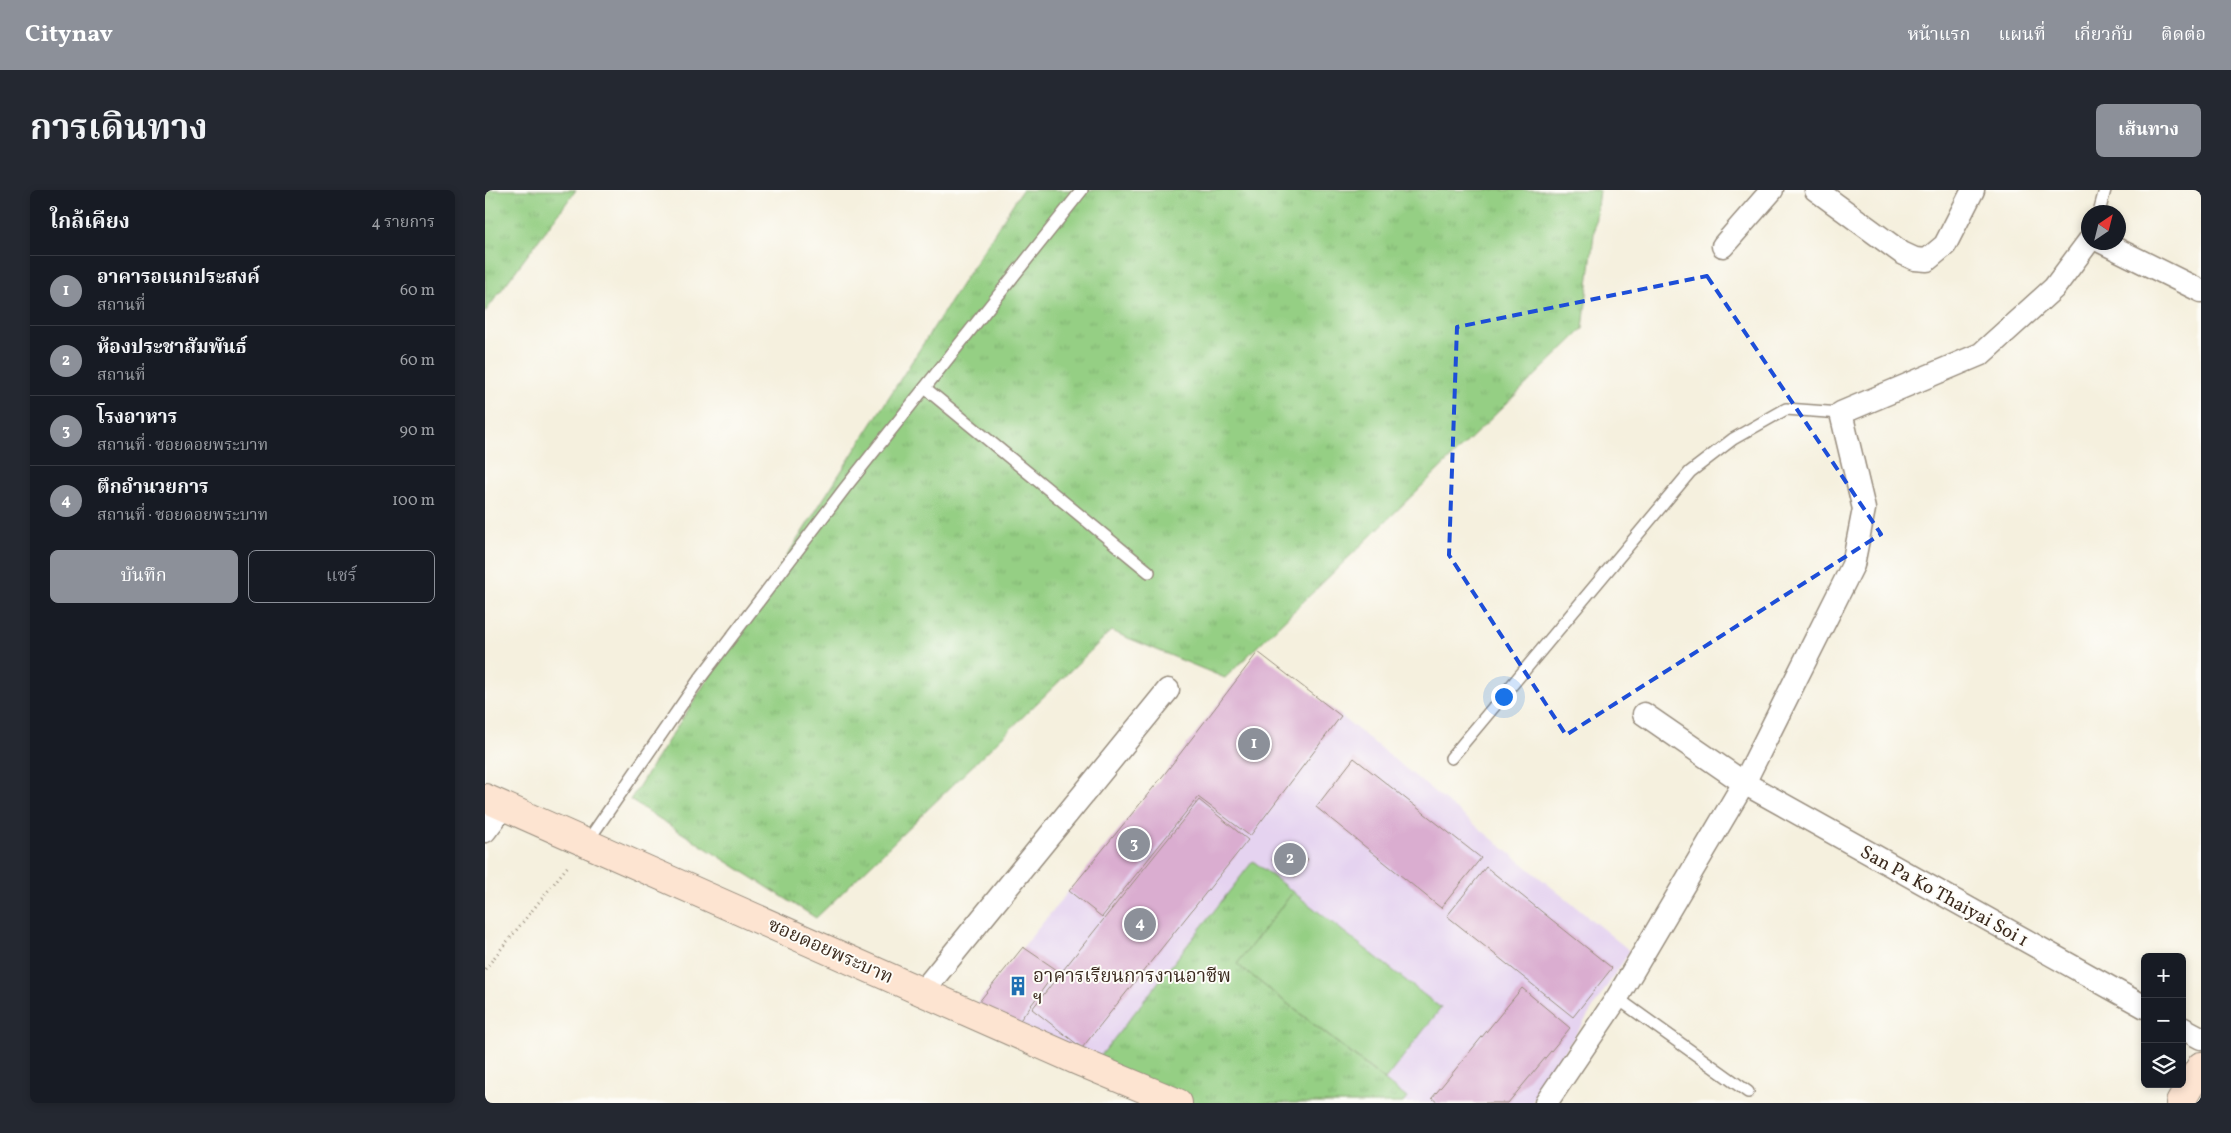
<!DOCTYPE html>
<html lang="th">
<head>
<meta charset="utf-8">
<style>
  body { margin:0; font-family:Vollkorn,"Noto Serif Thai",serif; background:#242831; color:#f1f3f6 }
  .controls { position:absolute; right:15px; bottom:15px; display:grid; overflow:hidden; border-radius:8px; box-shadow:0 2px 8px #0003 }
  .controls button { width:45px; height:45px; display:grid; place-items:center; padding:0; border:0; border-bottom:1px solid #363941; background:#171b24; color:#f1f3f6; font:25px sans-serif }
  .compass { position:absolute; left:1596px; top:15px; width:45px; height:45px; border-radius:50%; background:#171b24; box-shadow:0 2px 8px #0003; rotate:35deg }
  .you { position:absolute; left:1018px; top:506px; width:18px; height:18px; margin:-12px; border:4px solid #fff; border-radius:50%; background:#1a73e8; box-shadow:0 0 0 8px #1a73e833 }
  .badge { display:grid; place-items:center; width:32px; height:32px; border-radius:50%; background:#8c9099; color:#fff; font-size:16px; font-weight:700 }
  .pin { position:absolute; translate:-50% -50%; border:2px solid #fff; box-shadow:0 1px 5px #0006 }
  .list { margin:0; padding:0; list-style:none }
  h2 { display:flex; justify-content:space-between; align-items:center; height:65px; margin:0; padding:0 20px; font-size:21px }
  h2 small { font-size:16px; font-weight:400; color:#9ea1a6 }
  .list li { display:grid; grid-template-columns:32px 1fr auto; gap:15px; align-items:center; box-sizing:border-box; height:70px; padding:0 20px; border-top:1px solid #363941 }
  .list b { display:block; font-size:19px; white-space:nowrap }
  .list p { margin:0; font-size:16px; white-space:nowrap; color:#9ea1a6 }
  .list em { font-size:16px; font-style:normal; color:#9ea1a6 }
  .actions { display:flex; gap:10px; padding:15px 20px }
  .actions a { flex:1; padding:11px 0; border:1px solid #8c9099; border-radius:8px; text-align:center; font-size:18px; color:#8c9099 }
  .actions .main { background:#8c9099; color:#fff }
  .icon { flex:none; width:28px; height:28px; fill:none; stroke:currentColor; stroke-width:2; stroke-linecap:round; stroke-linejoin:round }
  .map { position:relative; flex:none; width:1716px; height:913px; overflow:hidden; border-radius:8px }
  header { display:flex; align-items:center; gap:30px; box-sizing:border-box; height:70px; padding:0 25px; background:#8c9099; color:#fff }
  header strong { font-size:24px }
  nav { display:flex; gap:28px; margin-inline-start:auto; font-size:18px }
  .intro { display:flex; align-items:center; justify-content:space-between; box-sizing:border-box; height:120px; padding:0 30px }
  h1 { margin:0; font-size:35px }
  .button { padding:12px 22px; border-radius:8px; background:#8c9099; color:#fff; font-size:18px; font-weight:700 }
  main { display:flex; gap:30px; padding:0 30px }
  aside { flex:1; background:#171b24; border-radius:8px; box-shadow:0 2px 8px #0003 }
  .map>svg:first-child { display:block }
  .built { fill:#e5d3f0 }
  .grass { fill:url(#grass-tufts); stroke:#687c51 }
  .garden { fill:#95cf84; stroke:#687c51 }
  .building { fill:#daadd0 }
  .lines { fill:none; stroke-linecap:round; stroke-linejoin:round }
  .lane-casing { stroke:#988d7e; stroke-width:14 }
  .street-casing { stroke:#988d7e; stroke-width:25 }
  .secondary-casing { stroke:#988d7e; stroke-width:30 }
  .path { stroke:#988d7e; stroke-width:3; stroke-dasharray:1 4; stroke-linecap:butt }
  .lane { stroke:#fff; stroke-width:11 }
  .street { stroke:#fff; stroke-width:22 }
  .secondary { stroke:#fde4d1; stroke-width:28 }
  .marked { fill:none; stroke:#1d4ed8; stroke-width:4; stroke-dasharray:10 6; stroke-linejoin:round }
  .labels { text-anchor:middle; stroke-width:4; stroke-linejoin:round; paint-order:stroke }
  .street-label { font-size:19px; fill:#3b2a1e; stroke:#fdfcf7 }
  .poi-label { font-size:19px; fill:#3b2a1e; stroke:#fdfcf7; text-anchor:start }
</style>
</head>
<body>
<header>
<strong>Citynav</strong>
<nav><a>หน้าแรก</a><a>แผนที่</a><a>เกี่ยวกับ</a><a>ติดต่อ</a></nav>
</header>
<div class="intro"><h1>การเดินทาง</h1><a class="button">เส้นทาง</a></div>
<main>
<aside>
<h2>ใกล้เคียง<small>4 รายการ</small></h2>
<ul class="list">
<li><span class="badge">1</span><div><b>อาคารอเนกประสงค์</b><p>สถานที่</p></div><em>60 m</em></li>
<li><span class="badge">2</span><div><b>ห้องประชาสัมพันธ์</b><p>สถานที่</p></div><em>60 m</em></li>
<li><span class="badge">3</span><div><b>โรงอาหาร</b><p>สถานที่ · ซอยดอยพระบาท</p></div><em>90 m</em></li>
<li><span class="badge">4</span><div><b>ตึกอำนวยการ</b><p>สถานที่ · ซอยดอยพระบาท</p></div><em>100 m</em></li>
</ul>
<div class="actions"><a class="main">บันทึก</a><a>แชร์</a></div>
</aside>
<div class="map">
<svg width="1716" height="913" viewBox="0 0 1716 913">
  <defs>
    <pattern id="grass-tufts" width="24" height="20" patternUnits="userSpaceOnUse" patternTransform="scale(1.25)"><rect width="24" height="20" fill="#95cf84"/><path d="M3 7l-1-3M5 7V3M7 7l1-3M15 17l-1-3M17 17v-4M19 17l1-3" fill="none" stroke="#81b272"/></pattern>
  </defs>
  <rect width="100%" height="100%" fill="#fdfcf7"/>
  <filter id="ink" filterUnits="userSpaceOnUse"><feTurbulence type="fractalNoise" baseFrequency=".02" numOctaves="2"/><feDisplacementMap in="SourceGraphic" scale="10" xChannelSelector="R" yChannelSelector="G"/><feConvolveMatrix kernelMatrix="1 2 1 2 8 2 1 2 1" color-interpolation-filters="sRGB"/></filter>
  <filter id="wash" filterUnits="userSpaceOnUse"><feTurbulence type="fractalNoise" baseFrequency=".0096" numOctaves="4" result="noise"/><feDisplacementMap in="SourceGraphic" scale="20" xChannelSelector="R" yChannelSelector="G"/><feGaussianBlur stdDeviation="1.12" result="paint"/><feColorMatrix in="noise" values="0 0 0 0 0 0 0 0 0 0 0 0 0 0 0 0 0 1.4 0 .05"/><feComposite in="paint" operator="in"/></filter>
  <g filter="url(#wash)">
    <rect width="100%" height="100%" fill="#f5f0de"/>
    <!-- built -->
    <polygon class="built" points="773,462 856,526 1145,761 1046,913 693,913 485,822 681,582"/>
    <!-- grass -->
    <g class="grass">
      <polygon points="0,0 91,0 0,122"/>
      <polygon points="537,0 1114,0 1098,139 740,488 626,441 331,728 145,610"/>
      <polygon points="768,671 808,702 752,774 922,908 918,913 693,913 607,877"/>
    </g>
    <!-- garden -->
    <polygon class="garden" points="808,702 956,818 900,890 752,774"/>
    <g id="blocks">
      <!-- building -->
      <g class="building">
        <polygon points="773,462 856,526 765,646 713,607 617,727 584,701 681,582"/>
        <polygon points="869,568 996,668 956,718 831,617"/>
        <polygon points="714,610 763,650 597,858 547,819"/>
        <polygon points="801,652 823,669 810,687 787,670"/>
        <polygon points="1001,677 1127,778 1088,827 962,726"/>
        <polygon points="538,757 572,780 530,837 493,813"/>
        <polygon points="1037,798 1085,838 1023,913 953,913 947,908"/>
      </g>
    </g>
  </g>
  <g filter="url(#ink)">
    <use href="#blocks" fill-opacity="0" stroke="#988d7e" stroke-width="1"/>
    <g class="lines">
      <defs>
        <g id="lane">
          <polyline points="1614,22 1620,0"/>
          <polyline points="440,198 664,382"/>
          <polyline points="966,568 1205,282 1248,249 1301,219 1356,223"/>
          <polyline points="102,652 213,491 360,298 597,0"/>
          <polyline points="1132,808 1263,902"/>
        </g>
        <g id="street">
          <polyline points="1331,0 1417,63 1430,69 1442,70 1460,55 1488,0"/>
          <polyline points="1617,52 1716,101"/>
          <polyline points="1238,56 1287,0"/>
          <polyline points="1159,524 1259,593 1660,817"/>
          <polyline points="0,641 19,616"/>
          <polyline points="438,801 683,500"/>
          <polyline points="1697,838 1716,848"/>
          <polyline points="1061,913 1132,808 1259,593 1368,375 1379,319 1356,223 1496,164 1569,98 1604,51"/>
        </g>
        <g id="secondary">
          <polyline points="0,608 593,871 693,913"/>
          <polyline points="1695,913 1716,876"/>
        </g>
      </defs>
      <!-- lane casing -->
      <use href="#lane" class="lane-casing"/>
      <!-- street casing -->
      <use href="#street" class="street-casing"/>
      <!-- secondary casing -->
      <use href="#secondary" class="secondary-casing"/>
      <!-- path -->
      <polyline class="path" points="0,779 83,676"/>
      <!-- lane -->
      <use href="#lane" class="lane"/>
      <!-- street -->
      <use href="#street" class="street"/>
      <!-- secondary -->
      <use href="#secondary" class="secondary"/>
    </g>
  </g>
  <!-- marked area -->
  <path class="marked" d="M1222 86 1396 344 1081 545 964 365 972 137Z"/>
  <!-- icons -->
  <defs>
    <symbol id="building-bare" viewBox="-9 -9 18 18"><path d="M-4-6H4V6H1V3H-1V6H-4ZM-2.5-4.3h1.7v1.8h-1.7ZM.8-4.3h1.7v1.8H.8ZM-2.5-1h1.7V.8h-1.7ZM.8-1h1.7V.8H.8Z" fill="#1f6fb2" stroke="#fdfcf7" stroke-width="2.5" paint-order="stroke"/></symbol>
  </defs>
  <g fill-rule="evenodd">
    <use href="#building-bare" x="519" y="782" width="28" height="28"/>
  </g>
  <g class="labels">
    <!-- street labels -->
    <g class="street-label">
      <text transform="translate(1460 705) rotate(29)" y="7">San Pa Ko Thaiyai Soi 1</text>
      <text transform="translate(346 760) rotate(24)" y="7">ซอยดอยพระบาท</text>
    </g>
    <!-- poi labels -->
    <g class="poi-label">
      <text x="548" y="792">อาคารเรียนการงานอาชีพ<tspan x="548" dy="22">ฯ</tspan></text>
    </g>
  </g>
</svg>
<div class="controls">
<button>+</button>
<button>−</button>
<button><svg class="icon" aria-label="layers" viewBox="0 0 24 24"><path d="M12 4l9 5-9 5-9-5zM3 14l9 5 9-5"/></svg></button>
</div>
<svg class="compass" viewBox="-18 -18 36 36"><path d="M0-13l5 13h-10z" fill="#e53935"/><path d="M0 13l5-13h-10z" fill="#9ea1a6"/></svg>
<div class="you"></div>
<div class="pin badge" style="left:769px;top:554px">1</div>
<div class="pin badge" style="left:805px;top:669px">2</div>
<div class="pin badge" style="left:649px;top:654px">3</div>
<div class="pin badge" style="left:655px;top:734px">4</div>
</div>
</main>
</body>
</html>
